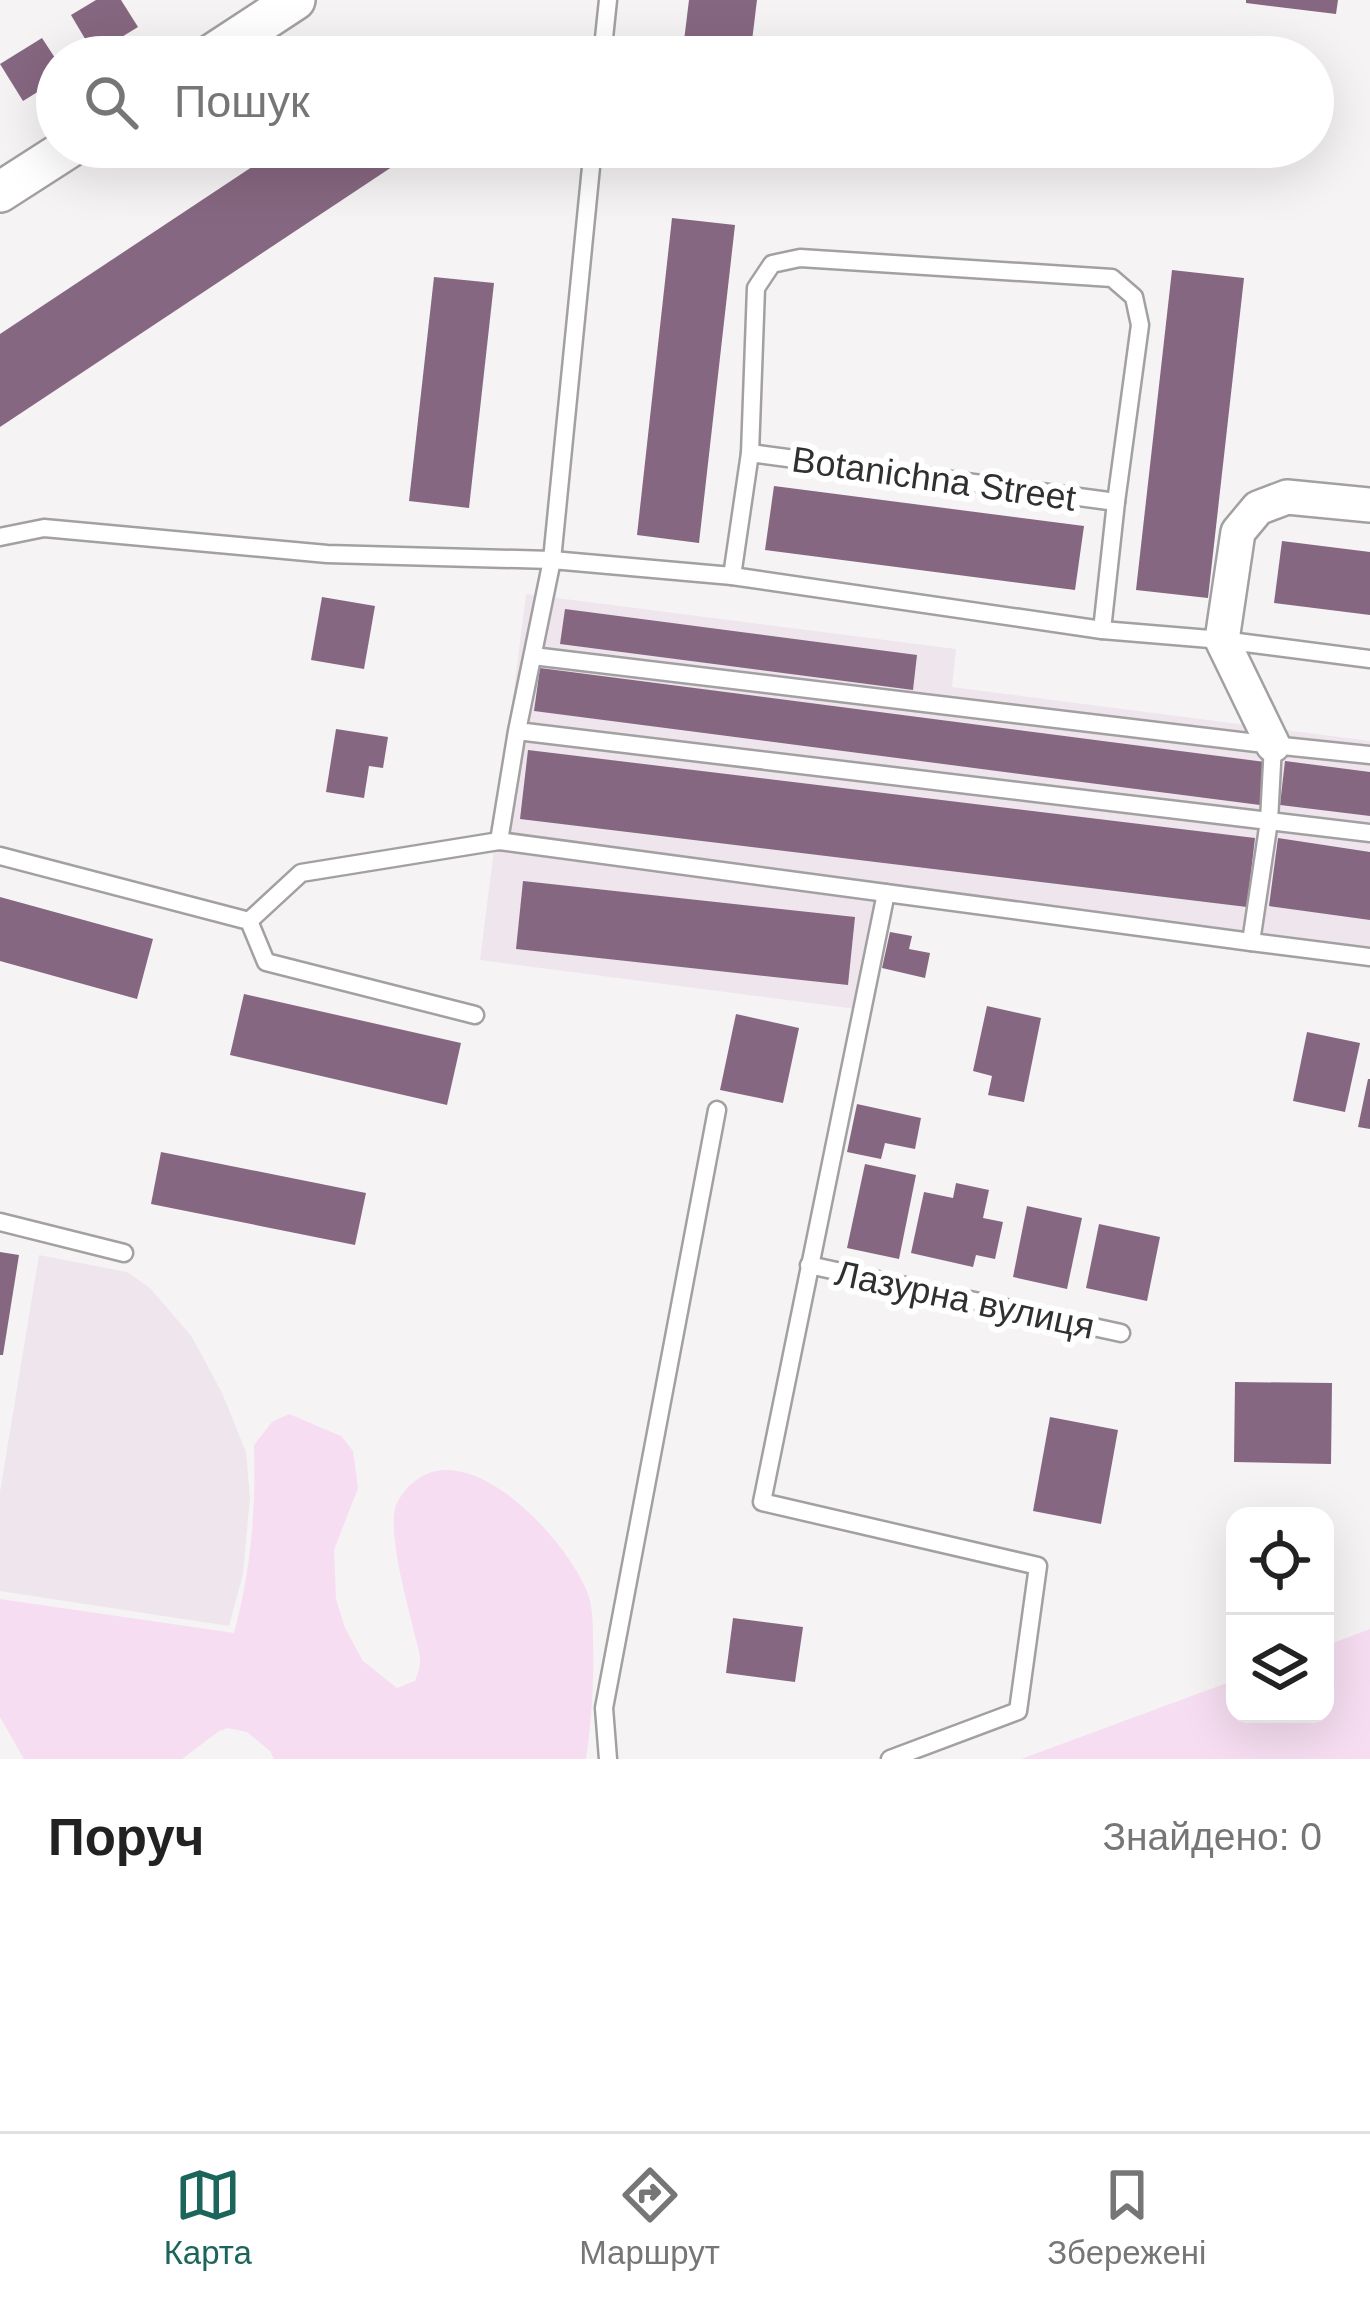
<!DOCTYPE html>
<html lang="uk">
<head>
<meta charset="utf-8">
<style>
  body { margin:0; font-family:Helvetica,sans-serif; background:#f6f6f6; color:#222 }
  .controls { position:absolute; right:36px; bottom:36px; display:grid; overflow:hidden; border-radius:24px; box-shadow:0 12px 48px #0002 }
  .controls button { width:108px; height:108px; display:grid; place-items:center; padding:0; border:0; border-bottom:3px solid #e0e0e0; background:#fff; color:#222; font:60px sans-serif }
  .list { margin:0; padding:0; list-style:none }
  h2 { display:flex; justify-content:space-between; align-items:center; height:156px; margin:0; padding:0 48px; font-size:51px }
  h2 small { font-size:39px; font-weight:400; color:#767676 }
  .icon { flex:none; width:66px; height:66px; fill:none; stroke:currentColor; stroke-width:2; stroke-linecap:round; stroke-linejoin:round }
  .map { position:relative; flex:none; width:1370px; height:1759px; overflow:hidden }
  .search { position:absolute; background:#fff; box-shadow:0 12px 48px #0002; left:36px; right:36px; top:36px; height:132px; display:flex; align-items:center; gap:30px; box-sizing:border-box; padding:0 42px; border-radius:66px; color:#767676; font-size:45px }
  .sheet { height:372px; background:#fff }
  nav { display:flex; justify-content:space-around; align-items:center; box-sizing:border-box; height:168px; border-top:3px solid #e0e0e0; background:#fff; font-size:33px; color:#767676 }
  nav a { display:grid; justify-items:center; gap:6px }
  nav .on { color:#1c655a }
  .map>svg:first-child { display:block }
  .built { fill:#efe6ed }
  .green { fill:#f6ddf1 }
  .building { fill:#866781 }
  .lines { fill:none; stroke-linecap:round; stroke-linejoin:round }
  .service-casing { stroke:#a3a0a2; stroke-width:21 }
  .minor-casing { stroke:#a3a0a2; stroke-width:38 }
  .tertiary-casing { stroke:#a3a0a2; stroke-width:44 }
  .service { stroke:#fff; stroke-width:16 }
  .minor { stroke:#fff; stroke-width:33 }
  .tertiary { stroke:#fff; stroke-width:39 }
  .labels { text-anchor:middle; stroke-width:12; stroke-linejoin:round; paint-order:stroke }
  .street-label { font-size:36px; fill:#313031; stroke:#fff }
</style>
</head>
<body>
<div class="map">
<svg width="1370" height="1759" viewBox="0 0 1370 1759">
  <rect width="100%" height="100%" fill="#f6f3f5"/>
  <!-- built -->
  <g class="built">
    <polygon points="526,594 956,649 952,687 1370,741 1370,949 878,884 856,1009 480,960"/>
    <polygon points="39,1255 127,1272 150,1288 192,1337 222,1393 246,1452 250,1498 243,1574 229,1626 0,1591 0,1492"/>
  </g>
  <!-- green -->
  <g class="green">
    <path d="M289 1414 341 1436 353 1451 358 1488 334 1550 336 1599 345 1628 363 1661 397 1688 415 1681C417 1675 420 1669 420 1663 421 1655 417 1644 415 1636 409 1608 384 1525 398 1501 451 1412 567 1537 588 1594 593 1609 593 1624 593 1640 594 1683 592 1716 586 1759H274L270 1751 247 1732 228 1728 219 1731 182 1759H24L0 1717V1599L234 1633C251 1571 256 1509 254 1445L272 1422Z"/>
    <polygon points="1370,1629 1370,1759 1021,1759 1235,1680 1235,1714 1325,1714 1325,1646"/>
  </g>
  <!-- building -->
  <g class="building">
    <polygon points="96,0 121,0 138,27 94,54 71,15"/>
    <polygon points="689,0 757,0 750,57 682,57"/>
    <polygon points="1246,0 1338,0 1336,14 1246,3"/>
    <polygon points="42,38 57,61 57,80 23,101 0,64"/>
    <polygon points="437,44 446,57 417,57"/>
    <polygon points="282,147 422,147 0,427 0,334"/>
    <polygon points="986,147 1065,147 1064,159 986,150"/>
    <polygon points="672,218 735,225 699,543 637,535"/>
    <polygon points="1172,270 1244,278 1208,598 1136,590"/>
    <polygon points="434,277 494,283 469,508 409,501"/>
    <polygon points="774,486 1084,526 1075,590 765,550"/>
    <polygon points="1282,541 1370,552 1370,615 1274,603"/>
    <polygon points="322,597 375,606 364,669 311,660"/>
    <polygon points="565,609 917,655 913,690 560,644"/>
    <polygon points="540,668 1265,762 1260,805 534,711"/>
    <polygon points="336,729 388,737 383,768 369,766 364,798 326,792"/>
    <polygon points="528,750 1255,838 1247,907 520,819"/>
    <polygon points="1285,761 1370,772 1370,816 1280,805"/>
    <polygon points="1278,838 1370,852 1370,920 1269,906"/>
    <polygon points="523,881 855,917 848,985 516,949"/>
    <polygon points="0,897 153,939 137,999 0,961"/>
    <polygon points="890,932 912,936 909,949 930,953 925,978 882,968"/>
    <polygon points="244,994 461,1043 447,1105 230,1055"/>
    <polygon points="987,1006 1041,1018 1024,1102 988,1095 992,1076 973,1071"/>
    <polygon points="736,1014 799,1028 783,1103 720,1090"/>
    <polygon points="1307,1032 1360,1043 1345,1112 1293,1101"/>
    <polygon points="1368,1079 1370,1079 1370,1129 1358,1127"/>
    <polygon points="857,1104 921,1118 915,1149 885,1143 881,1159 847,1152"/>
    <polygon points="161,1152 366,1193 355,1245 151,1204"/>
    <polygon points="865,1164 916,1175 899,1259 847,1248"/>
    <polygon points="956,1183 989,1190 983,1218 1003,1222 995,1259 976,1255 973,1267 911,1253 924,1192 953,1198"/>
    <polygon points="1027,1206 1082,1218 1067,1289 1013,1277"/>
    <polygon points="1099,1224 1160,1237 1147,1301 1086,1288"/>
    <polygon points="0,1252 19,1255 3,1355 0,1355"/>
    <polygon points="1235,1382 1332,1383 1331,1464 1234,1462"/>
    <polygon points="1050,1417 1118,1430 1101,1524 1033,1511"/>
    <polygon points="733,1618 803,1627 795,1682 726,1673"/>
  </g>
  <g class="lines">
    <defs>
      <g id="service">
        <polyline points="602,57 608,0"/>
        <polyline points="750,453 756,288 772,264 800,258 1112,278 1134,297 1140,325 1116,502"/>
        <polyline points="0,537 44,528 327,554 552,560 593,147"/>
        <polyline points="732,576 750,453 1116,502 1102,630 1222,640 1370,659"/>
        <polyline points="533,656 1273,745 1269,821 1370,833"/>
        <polyline points="517,731 1269,821 1251,942 499,841 517,731 552,560 732,576 1102,630"/>
        <polyline points="1273,745 1370,755"/>
        <polyline points="0,856 249,921 266,962 475,1015"/>
        <polyline points="886,893 762,1502 1038,1566 1018,1711 890,1759"/>
        <polyline points="249,921 301,873 499,841"/>
        <polyline points="1251,942 1370,957"/>
        <polyline points="0,1222 124,1253"/>
        <polyline points="809,1265 1121,1333"/>
        <polyline points="608,1759 604,1708 717,1110"/>
      </g>
      <polyline id="minor" points="1273,745 1222,640 1238,532 1258,508 1287,497 1370,505"/>
      <g id="tertiary">
        <polyline points="208,57 295,0"/>
        <polyline points="0,192 70,147"/>
      </g>
    </defs>
    <!-- service casing -->
    <use href="#service" class="service-casing"/>
    <!-- minor casing -->
    <use href="#minor" class="minor-casing"/>
    <!-- tertiary casing -->
    <use href="#tertiary" class="tertiary-casing"/>
    <!-- service -->
    <use href="#service" class="service"/>
    <!-- minor -->
    <use href="#minor" class="minor"/>
    <!-- tertiary -->
    <use href="#tertiary" class="tertiary"/>
  </g>
  <g class="labels">
    <!-- street labels -->
    <g class="street-label">
      <text transform="translate(934 478) rotate(8)" y="13">Botanichna Street</text>
      <text transform="translate(965 1299) rotate(12)" y="13">Лазурна вулиця</text>
    </g>
  </g>
</svg>
<div class="controls">
<button><svg class="icon" aria-label="locate" viewBox="0 0 24 24"><circle cx="12" cy="12" r="6"/><path d="M12 2v4M12 18v4M2 12h4M18 12h4"/></svg></button>
<button><svg class="icon" aria-label="layers" viewBox="0 0 24 24"><path d="M12 4l9 5-9 5-9-5zM3 14l9 5 9-5"/></svg></button>
</div>
<div class="search"><svg class="icon" aria-label="search" viewBox="0 0 24 24"><circle cx="10" cy="10" r="6"/><path d="M15 15l6 6"/></svg>Пошук</div>
</div>
<section class="sheet">
<h2>Поруч<small>Знайдено: 0</small></h2>
<ul class="list">
</ul>
</section>
<nav>
<a class="on"><svg class="icon" aria-label="map" viewBox="0 0 24 24"><path d="M3 6l6-2 6 2 6-2v14l-6 2-6-2-6 2zM9 4v14M15 6v14"/></svg>Карта</a>
<a><svg class="icon" aria-label="directions" viewBox="0 0 24 24"><path d="M12 3l9 9-9 9-9-9zM9 14v-3h6M13 9l2 2-2 2"/></svg>Маршрут</a>
<a><svg class="icon" aria-label="saved" viewBox="0 0 24 24"><path d="M7 4h10v16l-5-4-5 4z"/></svg>Збережені</a>
</nav>
</body>
</html>
